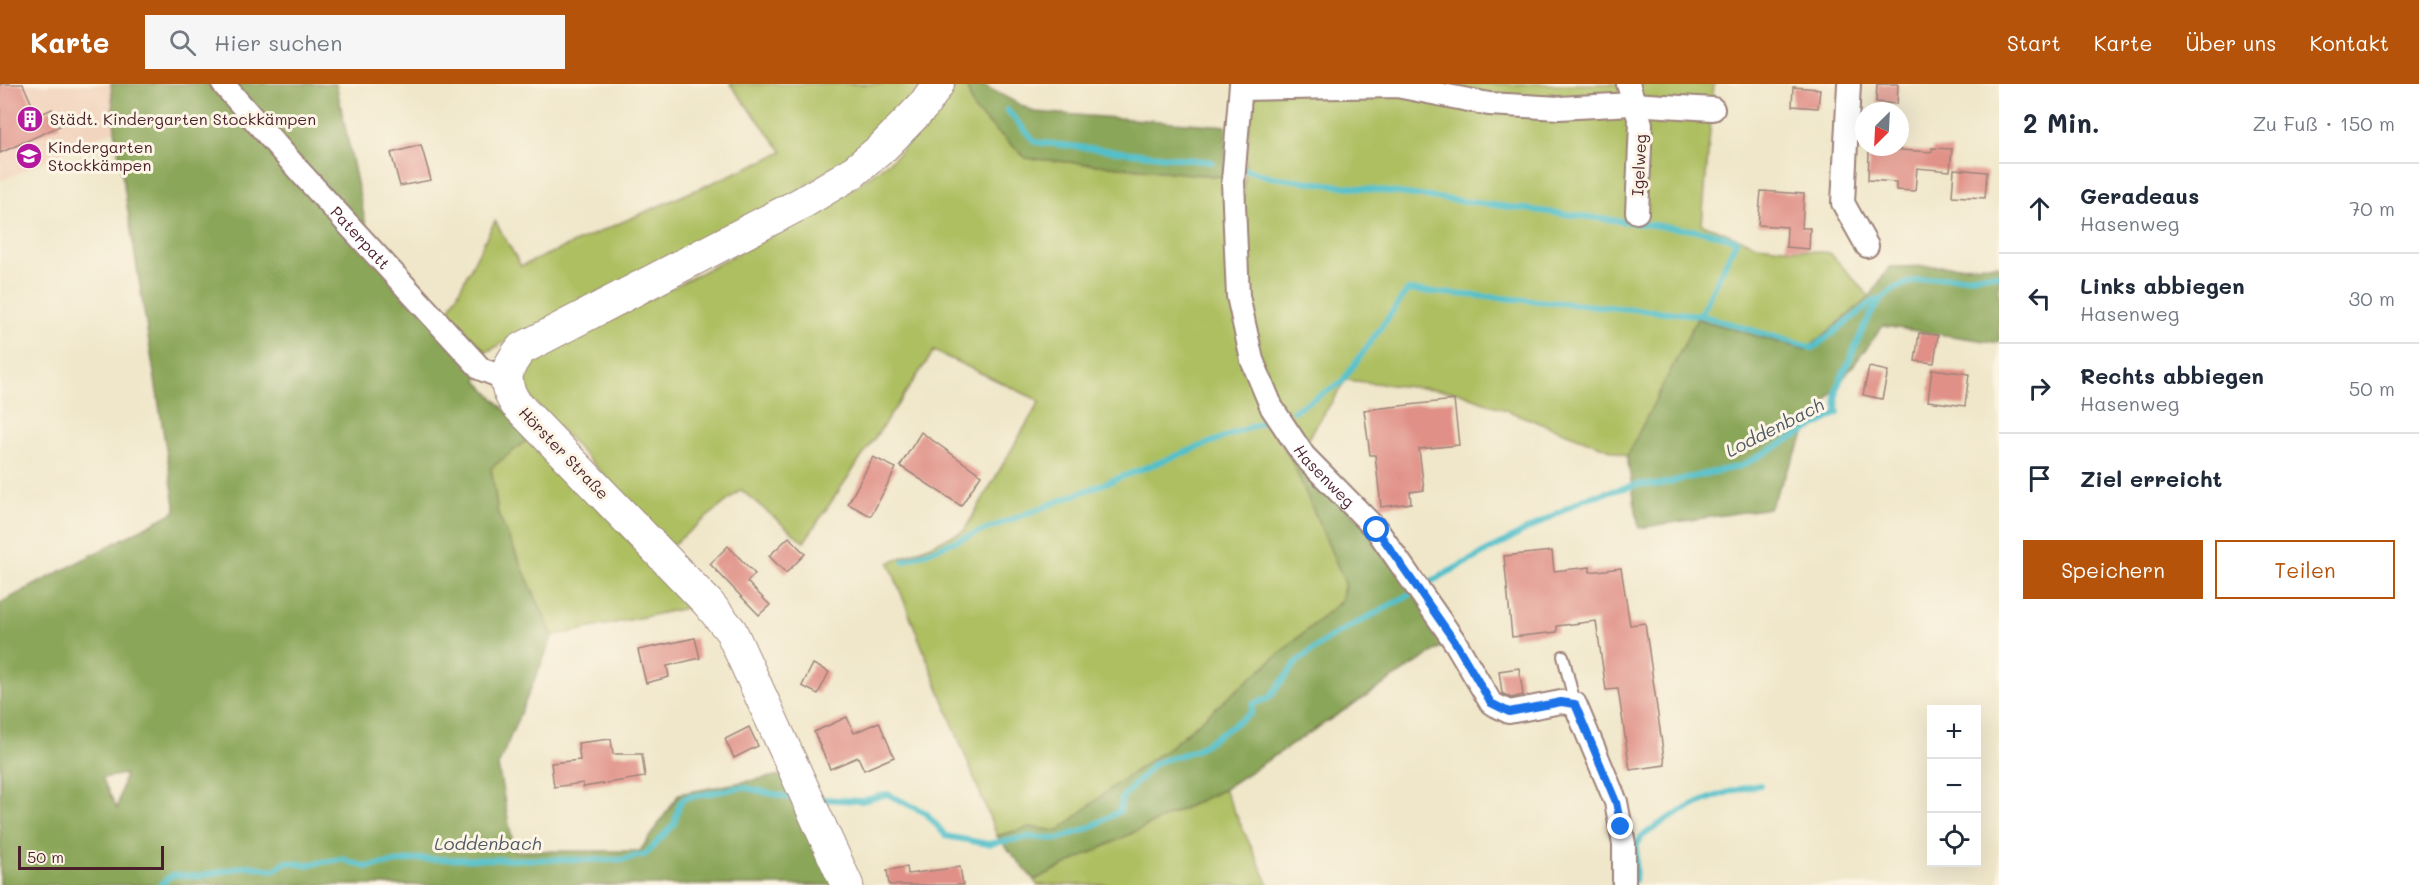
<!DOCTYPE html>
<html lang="de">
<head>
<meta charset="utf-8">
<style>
  body { margin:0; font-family:Mali,sans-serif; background:#f6f6f7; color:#1f2937 }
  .controls { position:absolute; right:18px; bottom:18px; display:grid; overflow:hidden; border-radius:0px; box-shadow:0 6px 24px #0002 }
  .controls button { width:54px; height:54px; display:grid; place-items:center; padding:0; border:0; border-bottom:2px solid #e0e1e3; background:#fff; color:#1f2937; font:30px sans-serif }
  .compass { position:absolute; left:1855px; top:18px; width:54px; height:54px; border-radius:50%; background:#fff; box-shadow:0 6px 24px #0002; rotate:204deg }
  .scale { position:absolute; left:18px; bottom:15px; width:146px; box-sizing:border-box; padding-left:6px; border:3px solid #4a1f2b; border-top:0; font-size:16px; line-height:21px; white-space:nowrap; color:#4a1f2b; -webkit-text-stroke:4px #fcf5e5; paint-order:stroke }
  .stop { position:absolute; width:18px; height:18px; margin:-14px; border:4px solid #1a73e8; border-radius:50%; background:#fff }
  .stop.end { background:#1a73e8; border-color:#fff; box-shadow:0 2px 6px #0008 }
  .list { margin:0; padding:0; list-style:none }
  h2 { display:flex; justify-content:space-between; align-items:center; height:78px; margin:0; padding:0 24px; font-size:26px }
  h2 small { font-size:20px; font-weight:400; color:#747a83 }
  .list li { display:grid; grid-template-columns:39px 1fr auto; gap:18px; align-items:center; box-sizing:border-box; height:90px; padding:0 24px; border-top:2px solid #e0e1e3 }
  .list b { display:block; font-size:22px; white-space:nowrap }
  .list p { margin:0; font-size:20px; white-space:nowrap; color:#747a83 }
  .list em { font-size:20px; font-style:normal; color:#747a83 }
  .actions { display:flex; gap:12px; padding:18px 24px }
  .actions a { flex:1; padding:14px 0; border:2px solid #b45309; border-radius:0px; text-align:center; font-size:21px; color:#b45309 }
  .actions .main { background:#b45309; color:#fff }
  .icon { flex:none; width:33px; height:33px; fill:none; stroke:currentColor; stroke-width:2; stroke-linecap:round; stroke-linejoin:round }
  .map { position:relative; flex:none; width:1999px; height:801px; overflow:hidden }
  header { display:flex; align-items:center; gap:36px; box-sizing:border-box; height:84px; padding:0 30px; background:#b45309; color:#fff }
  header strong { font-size:28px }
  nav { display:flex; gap:33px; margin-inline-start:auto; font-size:21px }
  .search { width:420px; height:54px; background:#f6f6f7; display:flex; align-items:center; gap:15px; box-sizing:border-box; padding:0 21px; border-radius:0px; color:#747a83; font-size:22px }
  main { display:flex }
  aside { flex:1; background:#fff }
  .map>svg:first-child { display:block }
  .built { fill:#f2d4be }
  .green { fill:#aebf62; stroke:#7c6f46; stroke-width:1.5 }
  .forest { fill:#8aa658; stroke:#6a6242; stroke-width:1.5; fill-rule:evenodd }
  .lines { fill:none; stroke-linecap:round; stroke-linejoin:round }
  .stream { stroke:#52c0ca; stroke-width:6 }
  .building { fill:#e09087 }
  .lane-casing { stroke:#9d837a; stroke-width:14 }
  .street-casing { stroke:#9d837a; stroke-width:26 }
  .secondary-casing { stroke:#9d837a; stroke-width:34 }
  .lane { stroke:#fff; stroke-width:10 }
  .street { stroke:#fff; stroke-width:22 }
  .secondary { stroke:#fff; stroke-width:32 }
  .route { stroke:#1a73e8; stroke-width:8 }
  .labels { text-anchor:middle; stroke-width:6; stroke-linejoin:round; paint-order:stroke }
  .poi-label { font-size:16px; fill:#4a1f2b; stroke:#fcf5e5; text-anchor:start }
  .street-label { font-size:16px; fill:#4a1f2b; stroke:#fcf5e5 }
  .water-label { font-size:18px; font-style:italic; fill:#4d5763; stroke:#fcf5e5 }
</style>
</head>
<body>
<header>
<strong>Karte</strong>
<div class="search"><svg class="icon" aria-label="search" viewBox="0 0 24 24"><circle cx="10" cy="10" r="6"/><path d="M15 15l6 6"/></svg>Hier suchen</div>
<nav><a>Start</a><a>Karte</a><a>Über uns</a><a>Kontakt</a></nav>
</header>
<main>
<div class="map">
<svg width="1999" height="801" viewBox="0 0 1999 801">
  <rect width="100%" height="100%" fill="#fcf5e5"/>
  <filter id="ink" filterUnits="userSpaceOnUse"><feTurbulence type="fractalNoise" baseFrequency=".0167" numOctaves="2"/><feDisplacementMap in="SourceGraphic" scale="12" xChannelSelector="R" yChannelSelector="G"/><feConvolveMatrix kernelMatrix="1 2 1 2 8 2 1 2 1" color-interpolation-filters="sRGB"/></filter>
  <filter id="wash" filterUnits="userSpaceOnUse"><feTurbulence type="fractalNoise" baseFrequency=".008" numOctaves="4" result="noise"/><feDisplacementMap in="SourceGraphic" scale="24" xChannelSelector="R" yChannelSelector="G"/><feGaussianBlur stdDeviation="1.35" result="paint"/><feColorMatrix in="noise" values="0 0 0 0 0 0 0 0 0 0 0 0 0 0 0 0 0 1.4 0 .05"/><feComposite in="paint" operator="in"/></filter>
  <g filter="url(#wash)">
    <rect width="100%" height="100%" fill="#f0e7ca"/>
    <!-- built -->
    <polygon class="built" points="0,0 145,0 148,31 0,97"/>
    <!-- green -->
    <g class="green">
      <polygon points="730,0 923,0 871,57 797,108 486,268 447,230 495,137 521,182 783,68"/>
      <polygon points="957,0 966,0 974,26 1026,74 1224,93 1241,267 1264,334 1291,375 1345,499 1341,517 1170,663 1115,701 1058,747 1030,743 997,752 889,479 964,447 1040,317 934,267 804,458 741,406 671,462 522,305 525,285 534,276 809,132 858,101 895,73 933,32"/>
      <path d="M1253 0H1714L1702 140 1757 161 1830 169 1870 213 1806 266 1697 235 1627 372 1458 308 1346 296 1303 362C1294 348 1283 334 1276 319 1230 219 1242 106 1253 0Z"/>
      <polygon points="531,353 691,523 553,552 498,430 491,384"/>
      <polygon points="1224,705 1269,801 1037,801 1034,796"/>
    </g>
    <!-- forest -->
    <g class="forest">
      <path d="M111 0H336L367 146 486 268 477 297 531 353 491 384 498 430 553 552 498 682 514 767H640L679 710 786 690 838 801H0V519L176 427 115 46ZM125 690 117 725 102 694Z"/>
      <polygon points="966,0 981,0 1034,28 1227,42 1224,93 1026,74 974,26"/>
      <polygon points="1999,181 1999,259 1883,242 1812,336 1769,424 1639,444 1627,372 1697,235 1806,266 1870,213 1889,183"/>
      <polygon points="1291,375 1298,375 1372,449 1447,559 1224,705 1034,796 997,752 1030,743 1058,747 1115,701 1170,663 1341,517 1345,499"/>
    </g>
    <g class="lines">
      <!-- stream -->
      <g class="stream">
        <polyline points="1007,26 1035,58 1212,78"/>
        <polyline points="1243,85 1271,93 1707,148 1737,156 1700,231"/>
        <polyline points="1293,327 1341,299 1408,206 1700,231 1813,264 1874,217 1880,216"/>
        <polyline points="904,477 1261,339"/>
        <path d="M1428 499 1586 414 1640 400 1656 401 1741 382 1838 329C1832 302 1841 297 1851 273 1876 211 1888 194 1958 193 1972 193 1984 190 1999 191"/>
        <polyline points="818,715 862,717 887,710 926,729 946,752 988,760 1028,753 1058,755 1089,744 1120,727 1122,714 1155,679 1196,666 1251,629 1253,620 1269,614 1298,577 1329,554 1415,508"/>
        <path d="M1635 796 1637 760 1641 753C1677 726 1716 708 1760 701"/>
        <polyline points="160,801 172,791 200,792 248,782 274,786 286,778 305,781 342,775 366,783 417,775 622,776 646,770 674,740 680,719 685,714 742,703 791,714"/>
      </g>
    </g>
    <g id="blocks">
      <!-- building -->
      <g class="building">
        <polygon points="0,0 23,0 37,32 52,25 60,42 0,69"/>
        <polygon points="1877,0 1898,0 1897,20 1876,18"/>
        <polygon points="1793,3 1820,5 1818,24 1792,22"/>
        <polygon points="421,61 431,96 400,102 391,69"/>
        <polygon points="1932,64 1952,65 1950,87 1917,84 1915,107 1896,106 1896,98 1868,96 1869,67 1885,68 1885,65 1932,68"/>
        <polygon points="1954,85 1987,88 1985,114 1952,112"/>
        <polygon points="1761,107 1804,110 1802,144 1810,144 1809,165 1786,163 1787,143 1758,141"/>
        <polygon points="1919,249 1938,251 1934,279 1915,277"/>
        <polygon points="1869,283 1888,287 1882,315 1863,311"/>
        <polygon points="1932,285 1969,290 1965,322 1928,317"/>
        <polygon points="1454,316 1459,361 1419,365 1424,406 1410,408 1411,419 1381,423 1375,371 1370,371 1364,326"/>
        <polygon points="921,348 981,391 961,422 900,382"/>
        <polygon points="873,373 896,384 871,432 848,420"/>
        <polygon points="789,453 805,470 786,489 769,472"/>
        <polygon points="728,462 755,490 747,498 770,521 759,531 710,480"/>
        <polygon points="1552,467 1554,487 1590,483 1590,488 1621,484 1630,541 1645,539 1665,681 1630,686 1618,605 1606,606 1596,537 1557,542 1557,548 1512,553 1504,472"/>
        <polygon points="695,554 700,574 667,582 669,593 646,599 638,566"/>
        <polygon points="813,580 829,588 818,610 802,602"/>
        <polygon points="1519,584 1523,611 1511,614 1502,609 1499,587"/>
        <polygon points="847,633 854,649 879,638 894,673 864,686 858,673 830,685 814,648"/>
        <polygon points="749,643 758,662 734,674 725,655"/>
        <polygon points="611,655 613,670 642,670 645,693 583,703 583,699 554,703 551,679 580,676 578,659"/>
        <polygon points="907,783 908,790 960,783 963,801 889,801 887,786"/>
      </g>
    </g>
  </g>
  <g filter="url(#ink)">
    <use href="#blocks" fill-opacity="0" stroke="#9d837a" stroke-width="1.5"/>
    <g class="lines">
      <defs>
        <polyline id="lane" points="1563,572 1575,620"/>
        <g id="street">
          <path id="s1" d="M223 0 301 89 481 285 504 294"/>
          <path id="s2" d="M1241 0 1233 98 1238 212 1252 276 1272 324 1304 372 1377 446 1455 558 1491 619 1509 628 1561 618 1575 620 1616 718 1624 760V801"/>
          <polyline points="1628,0 1641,40 1637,128"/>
          <polyline points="1849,0 1843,119 1867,162"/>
          <polyline points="1241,5 1397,2 1489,20 1559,24 1632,20 1713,25"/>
        </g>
        <path id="secondary" d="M847 801 731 547 708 519 516 320C501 297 505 285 521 265L802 119 852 89 882 64 924 21 938 0"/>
      </defs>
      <!-- lane casing -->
      <use href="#lane" class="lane-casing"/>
      <!-- street casing -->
      <use href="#street" class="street-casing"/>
      <!-- secondary casing -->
      <use href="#secondary" class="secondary-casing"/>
      <!-- lane -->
      <use href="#lane" class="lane"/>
      <!-- street -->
      <use href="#street" class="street"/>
      <!-- secondary -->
      <use href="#secondary" class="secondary"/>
    </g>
  </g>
  <g class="lines" filter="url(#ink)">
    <!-- route -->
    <polyline class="route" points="1377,446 1455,558 1491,619 1509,628 1561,618 1575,620 1616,718 1621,743"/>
  </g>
  <!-- icons -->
  <defs>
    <symbol id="building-disc" viewBox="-11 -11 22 22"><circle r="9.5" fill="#b5179e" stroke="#fcf5e5"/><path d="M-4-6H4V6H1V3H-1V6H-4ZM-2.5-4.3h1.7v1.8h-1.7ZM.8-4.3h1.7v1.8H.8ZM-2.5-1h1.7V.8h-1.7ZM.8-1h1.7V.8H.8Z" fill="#fff"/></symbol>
    <symbol id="school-disc" viewBox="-11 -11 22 22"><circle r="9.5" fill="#b5179e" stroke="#fcf5e5"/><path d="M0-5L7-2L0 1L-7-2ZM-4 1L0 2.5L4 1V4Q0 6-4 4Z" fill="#fff"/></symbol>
  </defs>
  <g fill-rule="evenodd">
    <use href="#building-disc" x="15" y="20" width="30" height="30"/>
    <use href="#school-disc" x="14" y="57" width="30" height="30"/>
  </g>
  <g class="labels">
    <!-- poi labels -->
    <g class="poi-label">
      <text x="50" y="41">Städt. Kindergarten Stockkämpen</text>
      <text x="48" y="69">Kindergarten<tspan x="48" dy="18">Stockkämpen</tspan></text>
    </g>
    <!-- street labels -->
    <g class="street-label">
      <text transform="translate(1639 81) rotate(-87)" y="6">Igelweg</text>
      <text dy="6" stroke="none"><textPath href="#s1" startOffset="206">Paterpatt</textPath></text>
      <text transform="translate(564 369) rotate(46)" y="6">Hörster Straße</text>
      <text dy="6" stroke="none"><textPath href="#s2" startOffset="416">Hasenweg</textPath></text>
    </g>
    <!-- water labels -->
    <g class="water-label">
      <text transform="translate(1775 344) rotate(-27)" y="6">Loddenbach</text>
      <text x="488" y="766">Loddenbach</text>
    </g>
  </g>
</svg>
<div class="controls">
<button>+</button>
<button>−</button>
<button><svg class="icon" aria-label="locate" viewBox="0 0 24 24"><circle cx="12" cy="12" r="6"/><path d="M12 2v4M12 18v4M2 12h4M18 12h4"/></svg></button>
</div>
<svg class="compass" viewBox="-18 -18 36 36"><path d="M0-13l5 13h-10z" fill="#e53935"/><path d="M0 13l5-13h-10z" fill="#747a83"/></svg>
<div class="scale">50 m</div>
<div class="stop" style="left:1377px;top:446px"></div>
<div class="stop end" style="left:1621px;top:743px"></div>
</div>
<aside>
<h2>2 Min.<small>Zu Fuß · 150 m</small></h2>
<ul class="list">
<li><svg class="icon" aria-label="ahead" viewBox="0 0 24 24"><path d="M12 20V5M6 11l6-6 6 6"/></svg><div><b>Geradeaus</b><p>Hasenweg</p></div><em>70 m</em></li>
<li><svg class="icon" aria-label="left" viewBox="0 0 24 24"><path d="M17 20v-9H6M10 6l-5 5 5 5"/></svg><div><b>Links abbiegen</b><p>Hasenweg</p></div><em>30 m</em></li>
<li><svg class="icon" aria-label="right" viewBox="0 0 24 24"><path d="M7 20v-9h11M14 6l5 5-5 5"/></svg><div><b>Rechts abbiegen</b><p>Hasenweg</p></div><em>50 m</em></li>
<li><svg class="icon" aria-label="arrive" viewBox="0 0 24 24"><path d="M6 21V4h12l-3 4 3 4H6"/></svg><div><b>Ziel erreicht</b></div></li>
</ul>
<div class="actions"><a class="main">Speichern</a><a>Teilen</a></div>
</aside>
</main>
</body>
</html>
